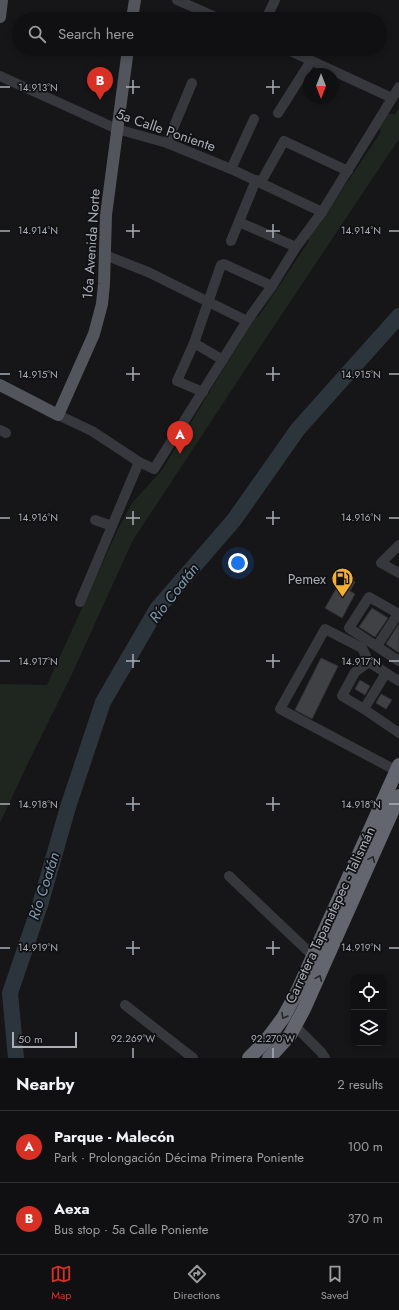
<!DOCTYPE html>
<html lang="en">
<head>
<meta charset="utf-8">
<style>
  body { margin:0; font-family:Jost,sans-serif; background:#1e1e20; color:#f1f3f6 }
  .controls { position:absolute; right:12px; bottom:12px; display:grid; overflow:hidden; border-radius:8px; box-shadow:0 2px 6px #0003 }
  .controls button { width:36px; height:36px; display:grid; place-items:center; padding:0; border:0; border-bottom:1px solid #303032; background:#101012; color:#f1f3f6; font:20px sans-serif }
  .compass { position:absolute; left:303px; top:68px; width:36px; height:36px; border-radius:50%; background:#101012; box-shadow:0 2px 6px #0003; rotate:180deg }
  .scale { position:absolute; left:12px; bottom:10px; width:65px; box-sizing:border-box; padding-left:4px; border:2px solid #a8adb8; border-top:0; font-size:11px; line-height:14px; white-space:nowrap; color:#a8adb8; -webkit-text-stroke:3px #111113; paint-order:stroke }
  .you { position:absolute; left:238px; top:563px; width:14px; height:14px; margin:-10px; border:3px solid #fff; border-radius:50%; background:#1a73e8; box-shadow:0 0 0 6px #1a73e833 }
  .badge { display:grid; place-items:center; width:26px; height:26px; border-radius:50%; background:#d93025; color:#fff; font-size:13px; font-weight:700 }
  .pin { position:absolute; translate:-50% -33px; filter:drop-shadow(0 1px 2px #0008) }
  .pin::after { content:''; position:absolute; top:21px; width:14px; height:12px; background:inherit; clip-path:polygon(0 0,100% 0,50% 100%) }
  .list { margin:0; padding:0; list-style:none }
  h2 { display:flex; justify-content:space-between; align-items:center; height:52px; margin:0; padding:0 16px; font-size:17px }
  h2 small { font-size:13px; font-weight:400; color:#9c9d9f }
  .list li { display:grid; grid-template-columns:26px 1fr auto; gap:12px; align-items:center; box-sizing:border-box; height:72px; padding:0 16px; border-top:1px solid #303032 }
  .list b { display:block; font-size:15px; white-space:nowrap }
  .list p { margin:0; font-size:13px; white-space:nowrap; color:#9c9d9f }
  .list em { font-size:13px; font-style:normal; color:#9c9d9f }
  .icon { flex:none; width:22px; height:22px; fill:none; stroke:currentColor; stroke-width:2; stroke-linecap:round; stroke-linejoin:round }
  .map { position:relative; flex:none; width:399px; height:1058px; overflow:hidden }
  .search { position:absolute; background:#101012; box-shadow:0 2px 6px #0003; left:12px; right:12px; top:12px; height:44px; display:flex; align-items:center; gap:10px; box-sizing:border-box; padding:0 14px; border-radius:22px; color:#9c9d9f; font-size:15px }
  .sheet { height:196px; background:#101012 }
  nav { display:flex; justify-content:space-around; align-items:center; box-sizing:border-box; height:56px; border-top:1px solid #303032; background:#101012; font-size:11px; color:#9c9d9f }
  nav a { display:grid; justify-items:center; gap:2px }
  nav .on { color:#d93025 }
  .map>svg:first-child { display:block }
  .green { fill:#1e261f }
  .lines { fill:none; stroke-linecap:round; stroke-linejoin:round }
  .river { stroke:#2c353c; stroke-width:16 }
  .building { fill:#404145; stroke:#303034 }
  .minor { stroke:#37383d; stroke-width:10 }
  .major { stroke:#53555c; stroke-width:12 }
  .highway { stroke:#63666e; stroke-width:14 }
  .oneway { stroke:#26262a }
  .ticks { fill:none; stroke:#a8adb8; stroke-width:1.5 }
  .labels { text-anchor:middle; stroke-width:3.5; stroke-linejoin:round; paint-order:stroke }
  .street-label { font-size:14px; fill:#a8adb8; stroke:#111113 }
  .poi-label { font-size:14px; fill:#a8adb8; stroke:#111113; text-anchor:end }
  .water-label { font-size:15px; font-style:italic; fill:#7f9bb3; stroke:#111113 }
  .ticks-label { font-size:10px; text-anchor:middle; fill:#a8adb8; stroke:#111113; stroke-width:3.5; stroke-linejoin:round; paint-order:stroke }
</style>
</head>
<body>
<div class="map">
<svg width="399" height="1058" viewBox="0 0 399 1058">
  <rect width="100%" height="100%" fill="#161618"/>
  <!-- green -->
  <path class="green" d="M399 108V139L274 326 133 540 72 674 28 763 0 823V684L47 685 117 531 132 503 162 470 241 340C241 327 246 321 258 317L309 241 306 235 321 221 381 132 379 128 387 114H395Z"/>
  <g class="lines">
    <!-- river -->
    <polyline class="river" points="16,1058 10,993 40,905 68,807 103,702 157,609 234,520 298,429 399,316"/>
  </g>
  <!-- building -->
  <g class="building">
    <polygon points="344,575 355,582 350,591 355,594 342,618 325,608"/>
    <polygon points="372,608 388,618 375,637 359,627"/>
    <polygon points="398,625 399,625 399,653 386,644"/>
    <polygon points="321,658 338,666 312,719 295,710"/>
    <polygon points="360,680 370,686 365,695 355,689"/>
    <polygon points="381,694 392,700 386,709 376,703"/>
  </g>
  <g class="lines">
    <!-- minor -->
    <g class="minor">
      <polyline points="177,0 220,19"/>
      <polyline points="266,19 275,0"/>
      <polyline points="286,49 392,98"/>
      <polyline points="0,76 117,129 167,143 231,169 322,212"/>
      <polyline points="278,113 311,61"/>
      <polyline points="167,143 192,83"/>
      <polyline points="231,169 254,119"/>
      <polyline points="261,182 284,141 348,171"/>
      <polyline points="239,222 296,247"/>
      <polyline points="231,241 256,180"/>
      <polyline points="105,255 148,272 247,321"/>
      <polyline points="194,343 223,360"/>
      <polyline points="203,392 177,381 194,343 221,265 224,264 272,286"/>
      <polyline points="58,415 92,431 139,462 154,469 247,321 272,286 296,247 322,212 399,87"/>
      <polyline points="0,430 6,433"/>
      <polyline points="95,520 112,526"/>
      <polyline points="399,545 381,563 399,573"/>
      <polyline points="80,602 139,462"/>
      <polyline points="399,614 369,597 349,628 399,661"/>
      <polyline points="377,646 398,614"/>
      <polyline points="386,673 369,662 362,648 325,629 280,709 399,772"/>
      <polyline points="399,681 386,673 364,709 399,733"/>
      <polyline points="364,709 342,696 355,672 369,662"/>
      <polyline points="229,876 308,951 320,956"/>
      <polyline points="125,1005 193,1058"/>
      <polyline points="295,1026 321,1052 325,1058"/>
    </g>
    <!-- major -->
    <g class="major">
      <polyline points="0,17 2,0"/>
      <polyline points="132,19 135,0"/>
      <polyline points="0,385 58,415 94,334 102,304 104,284 106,215 128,49"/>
    </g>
    <!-- highway -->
    <g class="highway">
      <polyline points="249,1058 265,1042 283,1018 297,992 399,765"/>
      <polyline points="269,1058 290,1035 304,1009 399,796"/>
    </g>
  </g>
  <!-- one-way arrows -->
  <defs><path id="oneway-chevron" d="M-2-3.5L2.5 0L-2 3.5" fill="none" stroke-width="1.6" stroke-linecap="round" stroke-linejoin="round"/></defs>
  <g class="oneway">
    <use href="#oneway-chevron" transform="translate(372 859) rotate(-66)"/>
    <use href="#oneway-chevron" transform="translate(319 978) rotate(-66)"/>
    <use href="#oneway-chevron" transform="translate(284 1016) rotate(120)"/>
  </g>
  <!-- ticks -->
  <path class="ticks" d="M133 80V94M273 80V94M0 87H10M126 87H140M266 87H280M133 224V238M273 224V238M0 231H10M126 231H140M266 231H280M389 231H399M133 367V381M273 367V381M0 374H10M126 374H140M266 374H280M389 374H399M133 511V525M273 511V525M0 518H10M126 518H140M266 518H280M389 518H399M133 654V668M273 654V668M0 661H10M126 661H140M266 661H280M389 661H399M133 797V811M273 797V811M0 804H10M126 804H140M266 804H280M389 804H399M133 941V955M273 941V955M0 948H10M126 948H140M266 948H280M389 948H399M133 1048V1058M273 1048V1058"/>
  <!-- icons -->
  <defs>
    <symbol id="fuel-pin" viewBox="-11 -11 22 30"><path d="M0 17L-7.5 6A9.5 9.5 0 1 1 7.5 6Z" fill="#f2b134" stroke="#111113"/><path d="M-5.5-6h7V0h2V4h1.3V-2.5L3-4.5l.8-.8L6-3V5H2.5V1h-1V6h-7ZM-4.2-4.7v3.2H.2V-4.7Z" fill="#111"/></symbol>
  </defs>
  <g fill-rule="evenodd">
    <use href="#fuel-pin" x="330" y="566" width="25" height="34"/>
  </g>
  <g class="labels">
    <!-- street labels -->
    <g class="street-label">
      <text transform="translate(166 130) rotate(19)" y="5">5a Calle Poniente</text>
      <text transform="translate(91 244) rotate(-86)" y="5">16a Avenida Norte</text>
      <text transform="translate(330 915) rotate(-65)" y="5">Carretera Tapanatepec - Talismán</text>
    </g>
    <!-- poi labels -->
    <g class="poi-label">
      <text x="326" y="584">Pemex</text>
    </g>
    <!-- water labels -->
    <g class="water-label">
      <text transform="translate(174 593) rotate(-52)" y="5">Río Coatán</text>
      <text transform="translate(44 886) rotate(-72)" y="5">Río Coatán</text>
    </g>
  </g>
  <g class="ticks-label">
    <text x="38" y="91">14.913°N</text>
    <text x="361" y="234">14.914°N</text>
    <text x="38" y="234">14.914°N</text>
    <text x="361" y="378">14.915°N</text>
    <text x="38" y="378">14.915°N</text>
    <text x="361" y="521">14.916°N</text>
    <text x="38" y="521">14.916°N</text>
    <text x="361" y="665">14.917°N</text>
    <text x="38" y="665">14.917°N</text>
    <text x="38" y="808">14.918°N</text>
    <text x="361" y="808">14.918°N</text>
    <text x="38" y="951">14.919°N</text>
    <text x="361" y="951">14.919°N</text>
    <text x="133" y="1042">92.269°W</text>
    <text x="273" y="1042">92.270°W</text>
  </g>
</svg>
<div class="controls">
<button><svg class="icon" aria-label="locate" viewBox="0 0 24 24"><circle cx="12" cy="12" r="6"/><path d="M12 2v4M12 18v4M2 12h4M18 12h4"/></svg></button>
<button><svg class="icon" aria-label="layers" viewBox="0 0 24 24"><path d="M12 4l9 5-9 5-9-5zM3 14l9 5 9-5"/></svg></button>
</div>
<svg class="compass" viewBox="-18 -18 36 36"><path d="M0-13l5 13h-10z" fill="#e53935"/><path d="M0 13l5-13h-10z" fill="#9c9d9f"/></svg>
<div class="scale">50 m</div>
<div class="you"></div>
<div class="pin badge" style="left:180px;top:454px">A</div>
<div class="pin badge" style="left:100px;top:100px">B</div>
<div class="search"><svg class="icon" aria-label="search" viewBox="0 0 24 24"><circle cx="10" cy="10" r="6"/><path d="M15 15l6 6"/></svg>Search here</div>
</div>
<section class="sheet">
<h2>Nearby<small>2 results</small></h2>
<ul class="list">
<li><span class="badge">A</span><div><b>Parque - Malecón</b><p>Park · Prolongación Décima Primera Poniente</p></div><em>100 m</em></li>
<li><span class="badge">B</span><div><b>Aexa</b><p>Bus stop · 5a Calle Poniente</p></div><em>370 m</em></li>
</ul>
</section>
<nav>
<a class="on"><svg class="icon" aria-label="map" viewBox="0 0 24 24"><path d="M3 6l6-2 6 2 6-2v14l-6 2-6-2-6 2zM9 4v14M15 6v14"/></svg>Map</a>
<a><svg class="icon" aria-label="directions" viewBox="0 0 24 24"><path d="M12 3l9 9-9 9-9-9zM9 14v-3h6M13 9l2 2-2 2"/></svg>Directions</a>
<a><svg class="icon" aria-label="saved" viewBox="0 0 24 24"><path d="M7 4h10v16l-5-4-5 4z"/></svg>Saved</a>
</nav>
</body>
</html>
